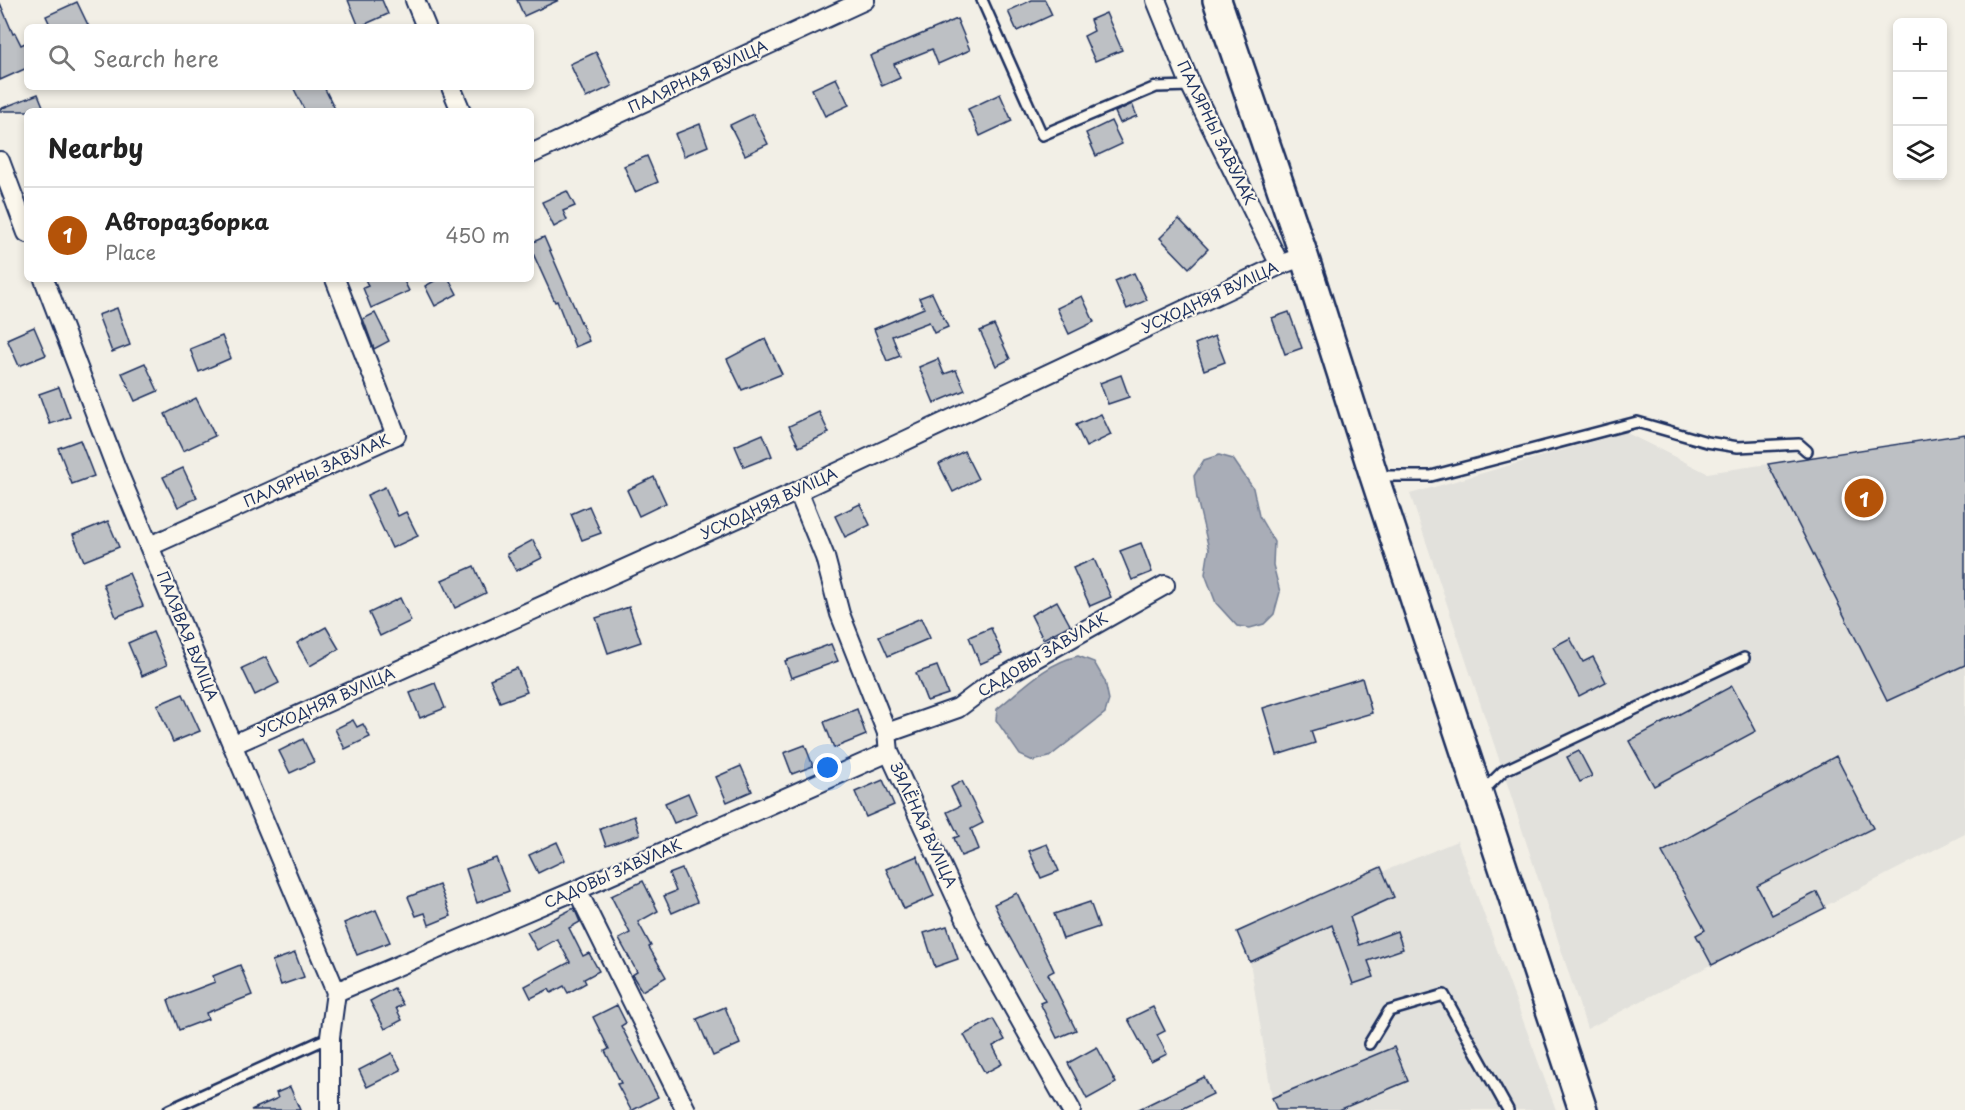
<!DOCTYPE html>
<html lang="en">
<head>
<meta charset="utf-8">
<style>
  body { margin:0; font-family:"Playpen Sans",sans-serif; background:#f2f2f2; color:#222 }
  .controls { position:absolute; right:18px; top:18px; display:grid; overflow:hidden; border-radius:9px; box-shadow:0 3px 9px #0003 }
  .controls button { width:54px; height:54px; display:grid; place-items:center; padding:0; border:0; border-bottom:2px solid #e0e0e0; background:#fff; color:#222; font:30px sans-serif }
  .you { position:absolute; left:828px; top:768px; width:21px; height:21px; margin:-15px; border:4px solid #fff; border-radius:50%; background:#1a73e8; box-shadow:0 0 0 9px #1a73e833 }
  .badge { display:grid; place-items:center; width:39px; height:39px; border-radius:50%; background:#b45309; color:#fff; font-size:20px; font-weight:700 }
  .pin { position:absolute; translate:-50% -50%; border:3px solid #fff; box-shadow:0 2px 6px #0006 }
  .list { margin:0; padding:0; list-style:none }
  h2 { display:flex; justify-content:space-between; align-items:center; height:78px; margin:0; padding:0 24px; font-size:26px }
  h2 small { font-size:20px; font-weight:400; color:#767676 }
  .list li { display:grid; grid-template-columns:39px 1fr auto; gap:18px; align-items:center; box-sizing:border-box; height:96px; padding:0 24px; border-top:2px solid #e0e0e0 }
  .list b { display:block; font-size:22px; white-space:nowrap }
  .list p { margin:0; font-size:20px; white-space:nowrap; color:#767676 }
  .list em { font-size:20px; font-style:normal; color:#767676 }
  .icon { flex:none; width:33px; height:33px; fill:none; stroke:currentColor; stroke-width:2; stroke-linecap:round; stroke-linejoin:round }
  .map { position:relative; flex:none; width:1965px; height:1110px; overflow:hidden }
  .search { position:absolute; background:#fff; box-shadow:0 3px 9px #0003; left:24px; top:24px; width:510px; height:66px; display:flex; align-items:center; gap:15px; box-sizing:border-box; padding:0 21px; border-radius:9px; color:#767676; font-size:22px }
  .panel { position:absolute; background:#fff; box-shadow:0 3px 9px #0003; left:24px; top:108px; width:510px; height:174px; border-radius:9px }
  .map>svg:first-child { display:block }
  .built { fill:#e2e1dc }
  .water { fill:#a9adb7; stroke:#707b93; stroke-width:1.5 }
  .building { fill:#bdc0c4; stroke:#1b2f5e; stroke-width:1.5 }
  .lines { fill:none; stroke-linecap:round; stroke-linejoin:round }
  .lane-casing { stroke:#1b2f5e; stroke-width:14 }
  .street-casing { stroke:#1b2f5e; stroke-width:22 }
  .secondary-casing { stroke:#1b2f5e; stroke-width:32 }
  .lane { stroke:#fbf7ec; stroke-width:9 }
  .street { stroke:#fbf7ec; stroke-width:18 }
  .secondary { stroke:#fbf7ec; stroke-width:27 }
  .labels { text-anchor:middle; stroke-width:4.5; stroke-linejoin:round; paint-order:stroke }
  .street-label { font-size:15px; fill:#1b2f5e; stroke:#fbf7ec }
</style>
</head>
<body>
<div class="map">
<svg width="1965" height="1110" viewBox="0 0 1965 1110">
  <rect width="100%" height="100%" fill="#f2efe6"/>
  <filter id="ink" filterUnits="userSpaceOnUse"><feTurbulence type="fractalNoise" baseFrequency=".0167" numOctaves="2"/><feDisplacementMap in="SourceGraphic" scale="12" xChannelSelector="R" yChannelSelector="G"/><feConvolveMatrix kernelMatrix="1 2 1 2 8 2 1 2 1" color-interpolation-filters="sRGB"/></filter>
  <g filter="url(#ink)">
    <!-- built -->
    <g class="built">
      <polygon points="1625,432 1707,473 1768,464 1887,701 1965,665 1965,834 1587,1029 1503,771 1410,494"/>
      <polygon points="1457,841 1556,1110 1276,1110 1272,1098 1250,962 1237,932"/>
    </g>
    <!-- water -->
    <g class="water">
      <polygon points="1219,455 1233,459 1253,488 1259,516 1274,542 1273,565 1280,592 1274,614 1264,624 1250,628 1237,626 1216,603 1205,574 1209,549 1197,499 1194,476 1204,460"/>
      <path d="M1078 656 1094 662 1105 681 1109 700 1105 713 1049 757 1033 761 1020 755 996 720 997 709C1022 689 1046 663 1078 656Z"/>
    </g>
    <!-- building -->
    <g class="building">
      <polygon points="348,0 382,0 388,14 359,27"/>
      <polygon points="517,0 559,0 524,16"/>
      <polygon points="1032,0 1045,0 1052,15 1017,31 1008,11"/>
      <polygon points="77,2 89,27 51,27 46,16"/>
      <polygon points="0,3 13,34 15,33 21,45 27,42 27,68 0,80"/>
      <polygon points="1106,13 1122,50 1095,61 1084,36 1094,31 1090,20"/>
      <polygon points="957,19 970,50 938,64 932,49 894,64 900,78 882,86 870,56"/>
      <polygon points="596,52 612,86 586,98 570,64"/>
      <polygon points="836,78 849,105 825,116 812,89"/>
      <polygon points="293,87 324,87 336,111 305,111"/>
      <polygon points="38,94 45,111 0,111 0,109"/>
      <polygon points="1000,94 1012,121 980,136 968,109"/>
      <polygon points="1132,104 1137,116 1120,123 1115,112"/>
      <polygon points="753,114 768,144 745,155 730,125"/>
      <polygon points="1111,121 1122,144 1096,156 1086,133"/>
      <polygon points="700,124 708,146 684,156 675,134"/>
      <polygon points="647,156 658,182 635,192 624,166"/>
      <polygon points="567,191 575,206 563,211 567,220 554,227 542,202"/>
      <polygon points="1179,219 1208,249 1189,268 1160,238"/>
      <polygon points="544,237 589,341 575,347 557,301 555,302 531,249 531,243"/>
      <polygon points="1134,273 1147,300 1127,309 1115,281"/>
      <polygon points="365,279 403,279 409,291 371,308 363,288 368,286"/>
      <polygon points="438,279 449,279 457,294 435,306 425,286"/>
      <polygon points="932,293 948,327 934,333 929,322 892,336 900,356 887,361 874,329 924,308 919,298"/>
      <polygon points="1082,296 1094,322 1069,334 1057,308"/>
      <polygon points="117,308 130,345 112,352 98,315"/>
      <polygon points="1289,312 1302,348 1285,354 1272,318"/>
      <polygon points="375,313 389,341 374,349 363,319"/>
      <polygon points="994,325 1010,359 996,366 980,331"/>
      <polygon points="34,327 46,355 19,366 7,339"/>
      <polygon points="222,336 231,358 199,372 190,349"/>
      <polygon points="1215,336 1225,362 1204,370 1195,344"/>
      <polygon points="765,339 782,374 742,390 727,359"/>
      <polygon points="938,359 944,374 956,370 965,390 934,403 919,367"/>
      <polygon points="145,363 158,391 135,401 122,373"/>
      <polygon points="1121,375 1129,397 1108,404 1100,383"/>
      <polygon points="59,387 70,417 50,424 39,394"/>
      <polygon points="196,398 215,436 183,451 165,414"/>
      <polygon points="819,412 829,433 799,447 789,426"/>
      <polygon points="1101,414 1111,435 1086,447 1076,425"/>
      <polygon points="763,434 772,456 744,467 735,446"/>
      <polygon points="1965,434 1965,665 1887,701 1768,464"/>
      <polygon points="80,440 94,476 72,484 58,448"/>
      <polygon points="964,451 978,479 953,492 939,464"/>
      <polygon points="183,468 197,498 178,507 163,477"/>
      <polygon points="654,477 666,503 639,516 627,490"/>
      <polygon points="385,487 398,516 406,512 418,536 392,548 367,495"/>
      <polygon points="860,504 870,525 845,537 835,516"/>
      <polygon points="589,506 601,533 582,540 571,514"/>
      <polygon points="108,521 119,547 84,561 73,535"/>
      <polygon points="533,540 542,558 516,571 507,554"/>
      <polygon points="1141,543 1152,572 1132,580 1120,551"/>
      <polygon points="1094,559 1111,597 1090,606 1073,568"/>
      <polygon points="474,566 486,593 455,608 442,580"/>
      <polygon points="129,573 143,606 116,617 103,584"/>
      <polygon points="400,598 411,621 380,636 369,613"/>
      <polygon points="1057,601 1070,625 1043,639 1031,615"/>
      <polygon points="629,607 641,642 608,653 596,618"/>
      <polygon points="921,618 930,638 888,656 879,636"/>
      <polygon points="326,627 339,649 310,666 297,643"/>
      <polygon points="991,628 1002,654 980,664 969,637"/>
      <polygon points="153,632 167,665 142,676 128,643"/>
      <polygon points="1570,638 1583,662 1593,657 1606,682 1579,696 1553,647"/>
      <polygon points="831,644 838,661 791,678 785,661"/>
      <polygon points="266,657 279,683 255,695 242,668"/>
      <polygon points="937,666 948,694 927,701 916,673"/>
      <polygon points="517,668 527,692 500,702 490,679"/>
      <polygon points="1362,678 1372,713 1311,731 1315,743 1277,755 1263,708"/>
      <polygon points="435,683 445,708 420,718 410,693"/>
      <polygon points="1732,686 1756,731 1654,786 1629,741"/>
      <polygon points="183,694 200,731 173,742 157,705"/>
      <polygon points="857,709 866,735 834,748 824,722"/>
      <polygon points="353,720 357,727 363,724 370,737 345,749 335,729"/>
      <polygon points="303,739 314,762 290,773 279,751"/>
      <polygon points="805,745 813,766 792,774 784,753"/>
      <polygon points="1579,751 1592,776 1580,782 1567,757"/>
      <polygon points="1836,756 1873,828 1757,886 1772,915 1817,892 1825,908 1712,965 1696,935 1705,930 1662,852"/>
      <polygon points="741,766 752,791 727,802 716,777"/>
      <polygon points="883,780 894,805 866,817 855,792"/>
      <polygon points="962,781 983,823 971,829 979,849 961,856 954,838 959,836 947,812 960,806 951,787"/>
      <polygon points="688,793 697,814 674,823 665,803"/>
      <polygon points="634,816 640,834 606,846 600,829"/>
      <polygon points="557,842 565,860 538,873 529,855"/>
      <polygon points="1047,844 1059,871 1041,878 1029,851"/>
      <polygon points="917,856 934,896 904,909 886,869"/>
      <polygon points="496,858 509,891 477,903 466,869"/>
      <polygon points="1381,867 1394,897 1350,917 1359,945 1397,931 1403,949 1368,961 1374,977 1353,984 1332,925 1250,962 1237,932"/>
      <polygon points="682,869 697,902 672,913 664,896 676,891 669,874"/>
      <polygon points="643,881 658,911 638,922 651,946 649,947 666,977 642,991 632,975 637,972 619,939 630,933 611,896"/>
      <polygon points="439,885 451,916 429,925 425,913 416,916 408,897"/>
      <polygon points="1017,893 1054,971 1048,974 1076,1030 1057,1038 1040,1003 1045,1001 1008,934 994,904"/>
      <polygon points="1090,902 1099,927 1063,939 1054,914"/>
      <polygon points="574,908 580,922 569,928 583,956 589,953 599,971 584,979 586,983 568,993 564,986 551,993 549,989 531,998 525,986 570,962 557,939 537,950 527,932"/>
      <polygon points="376,910 390,942 357,955 344,923"/>
      <polygon points="947,926 958,959 935,967 924,933"/>
      <polygon points="295,953 304,977 281,985 272,961"/>
      <polygon points="240,965 252,995 206,1013 208,1019 179,1030 168,1000 215,982 213,976"/>
      <polygon points="394,988 403,1005 396,1008 402,1020 385,1029 370,1001"/>
      <polygon points="617,1005 626,1023 621,1026 658,1097 633,1110 631,1110 617,1084 621,1083 605,1051 609,1049 593,1017"/>
      <polygon points="725,1007 740,1044 713,1056 697,1019"/>
      <polygon points="1153,1007 1165,1031 1157,1035 1167,1054 1151,1062 1128,1019"/>
      <polygon points="993,1019 1005,1040 993,1046 1002,1064 985,1073 964,1035"/>
      <polygon points="1097,1047 1116,1083 1087,1099 1068,1063"/>
      <polygon points="1394,1047 1408,1081 1339,1110 1277,1110 1272,1098"/>
      <polygon points="392,1053 401,1070 367,1087 359,1070"/>
      <polygon points="1204,1077 1213,1094 1180,1110 1137,1110"/>
      <polygon points="290,1087 300,1110 251,1110 278,1098 276,1093"/>
    </g>
    <g class="lines">
      <defs>
        <g id="lane">
          <polyline points="982,0 1042,135 1156,87 1191,86"/>
          <polyline points="1378,476 1431,476 1637,422 1707,442 1738,447 1799,444 1807,451"/>
          <polyline points="1482,792 1503,771 1744,658"/>
          <polyline points="1369,1044 1389,1011 1444,995 1508,1110"/>
          <polyline points="169,1110 330,1037"/>
        </g>
        <g id="street">
          <polyline points="415,0 426,27"/>
          <polyline points="1156,0 1191,86 1280,265"/>
          <polyline points="451,87 461,111"/>
          <polyline points="531,154 865,0"/>
          <polyline points="0,161 27,233"/>
          <polyline points="44,279 115,465 336,992 330,1037 330,1110"/>
          <polyline points="798,491 825,557 840,614 887,733 889,752 978,945 1071,1110"/>
          <polyline points="150,546 396,435 335,279"/>
          <polyline points="887,733 958,708 990,684 1165,585"/>
          <polyline points="232,745 798,491 1280,265 1304,256"/>
          <polyline points="577,890 686,1110"/>
          <polyline points="336,992 577,890 889,752"/>
        </g>
        <polyline id="secondary" points="1217,0 1304,256 1374,476 1583,1110"/>
      </defs>
      <!-- lane casing -->
      <use href="#lane" class="lane-casing"/>
      <!-- street casing -->
      <use href="#street" class="street-casing"/>
      <!-- secondary casing -->
      <use href="#secondary" class="secondary-casing"/>
      <!-- lane -->
      <use href="#lane" class="lane"/>
      <!-- street -->
      <use href="#street" class="street"/>
      <!-- secondary -->
      <use href="#secondary" class="secondary"/>
    </g>
  </g>
  <g class="labels">
    <!-- street labels -->
    <g class="street-label">
      <text transform="translate(698 77) rotate(-25)" y="5">ПАЛЯРНАЯ ВУЛІЦА</text>
      <text transform="translate(1216 133) rotate(64)" y="5">ПАЛЯРНЫ ЗАВУЛАК</text>
      <text transform="translate(1210 298) rotate(-25)" y="5">УСХОДНЯЯ ВУЛІЦА</text>
      <text transform="translate(317 471) rotate(-24)" y="5">ПАЛЯРНЫ ЗАВУЛАК</text>
      <text transform="translate(769 504) rotate(-25)" y="5">УСХОДНЯЯ ВУЛІЦА</text>
      <text transform="translate(187 636) rotate(68)" y="5">ПАЛЯВАЯ ВУЛІЦА</text>
      <text transform="translate(1043 655) rotate(-31)" y="5">САДОВЫ ЗАВУЛАК</text>
      <text transform="translate(326 703) rotate(-24)" y="5">УСХОДНЯЯ ВУЛІЦА</text>
      <text transform="translate(923 825) rotate(65)" y="5">ЗЯЛЁНАЯ ВУЛІЦА</text>
      <text transform="translate(613 874) rotate(-24)" y="5">САДОВЫ ЗАВУЛАК</text>
    </g>
  </g>
</svg>
<div class="controls">
<button>+</button>
<button>−</button>
<button><svg class="icon" aria-label="layers" viewBox="0 0 24 24"><path d="M12 4l9 5-9 5-9-5zM3 14l9 5 9-5"/></svg></button>
</div>
<div class="you"></div>
<div class="pin badge" style="left:1864px;top:498px">1</div>
<div class="search"><svg class="icon" aria-label="search" viewBox="0 0 24 24"><circle cx="10" cy="10" r="6"/><path d="M15 15l6 6"/></svg>Search here</div>
<section class="panel">
<h2>Nearby<small></small></h2>
<ul class="list">
<li><span class="badge">1</span><div><b>Авторазборка</b><p>Place</p></div><em>450 m</em></li>
</ul>
</section>
</div>
</body>
</html>
